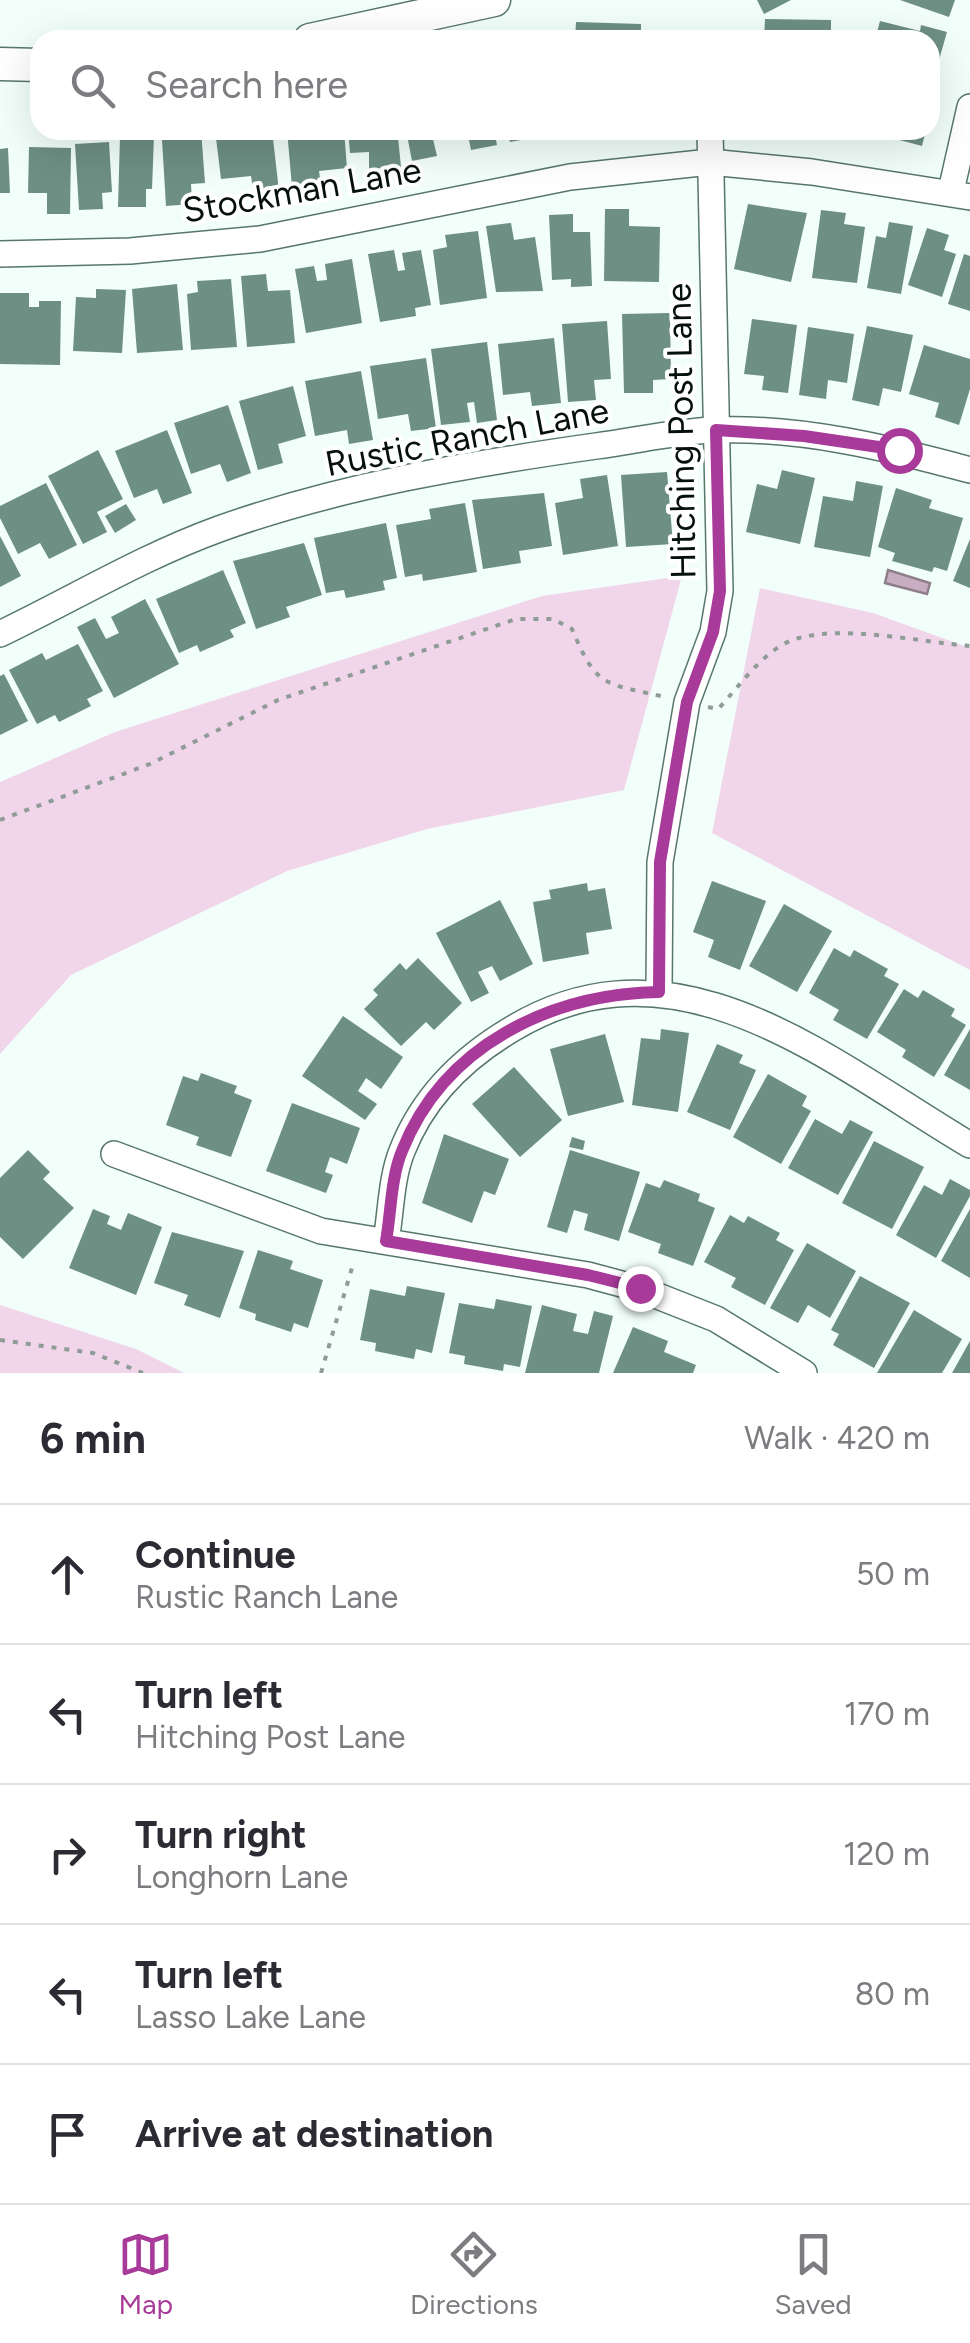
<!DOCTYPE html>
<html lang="en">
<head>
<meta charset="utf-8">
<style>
  body { margin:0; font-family:Figtree,sans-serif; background:#f2f2f3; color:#2b2b33 }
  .stop { position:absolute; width:30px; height:30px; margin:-22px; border:8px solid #a83a99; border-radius:50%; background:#fff }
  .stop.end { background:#a83a99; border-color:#fff; box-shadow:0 2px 10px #0008 }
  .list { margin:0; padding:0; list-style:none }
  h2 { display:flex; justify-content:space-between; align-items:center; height:130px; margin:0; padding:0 40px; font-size:42px }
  h2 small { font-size:32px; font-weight:400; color:#7c7c81 }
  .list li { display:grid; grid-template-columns:65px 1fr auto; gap:30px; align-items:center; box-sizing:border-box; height:140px; padding:0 40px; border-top:2px solid #e1e1e2 }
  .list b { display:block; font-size:38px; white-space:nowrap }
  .list p { margin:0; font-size:32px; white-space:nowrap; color:#7c7c81 }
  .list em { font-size:32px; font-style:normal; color:#7c7c81 }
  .icon { flex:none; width:55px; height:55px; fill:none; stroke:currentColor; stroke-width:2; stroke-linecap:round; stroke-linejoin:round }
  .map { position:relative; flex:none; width:970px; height:1373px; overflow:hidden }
  .search { position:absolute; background:#fff; box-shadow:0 10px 40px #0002; left:30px; right:30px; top:30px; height:110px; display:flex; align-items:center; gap:25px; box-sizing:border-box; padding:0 35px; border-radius:30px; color:#7c7c81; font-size:38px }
  .sheet { height:830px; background:#fff }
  nav { display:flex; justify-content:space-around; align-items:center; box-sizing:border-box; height:140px; border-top:2px solid #e1e1e2; background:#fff; font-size:28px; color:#7c7c81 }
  nav a { display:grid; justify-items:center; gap:5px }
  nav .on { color:#a83a99 }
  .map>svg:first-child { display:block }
  .green { fill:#f1d6eb }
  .water { fill:#c8aec2; stroke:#8e7f8b; stroke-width:2.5 }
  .building { fill:#6e8f83 }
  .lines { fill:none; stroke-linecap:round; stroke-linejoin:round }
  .minor-casing { stroke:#57776b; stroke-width:28 }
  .major-casing { stroke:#57776b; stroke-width:35 }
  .path { stroke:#8f9b96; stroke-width:4; stroke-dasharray:5 8; stroke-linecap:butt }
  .minor { stroke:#fff; stroke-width:25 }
  .major { stroke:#fff; stroke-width:32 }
  .route { stroke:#a83a99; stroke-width:12 }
  .labels { text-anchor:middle; stroke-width:8; stroke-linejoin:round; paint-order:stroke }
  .street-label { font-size:35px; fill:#05100c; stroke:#fff }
</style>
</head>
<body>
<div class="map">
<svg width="970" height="1373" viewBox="0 0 970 1373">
  <rect width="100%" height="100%" fill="#f1fef9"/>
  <!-- green -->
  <g class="green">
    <polygon points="682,576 624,790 427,829 287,871 71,975 0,1054 0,782 115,732 542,596"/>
    <polygon points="760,588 873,613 970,648 970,970 712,833"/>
    <polygon points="0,1305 136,1349 184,1373 0,1373"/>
  </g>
  <!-- water -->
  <polygon class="water" points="888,570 930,583 927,594 885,583"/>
  <!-- building -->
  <g class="building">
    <polygon points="757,0 791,0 764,14"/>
    <polygon points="900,0 955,0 949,17"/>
    <polygon points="765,19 831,20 831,40 764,40"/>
    <polygon points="880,21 920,31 921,25 947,32 939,60 930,57 930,40 875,40"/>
    <polygon points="576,22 641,24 641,40 575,40"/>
    <polygon points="201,130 205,183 191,184 192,204 166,206 162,140 176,139 176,132"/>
    <polygon points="215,130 272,130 279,191 254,194 251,176 221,179"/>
    <polygon points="287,130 344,130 347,168 319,171 321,185 292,187"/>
    <polygon points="348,130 387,130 388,138 398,137 401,167 369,169 369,152 350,153"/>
    <polygon points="406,130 442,130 443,138 433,139 437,156 412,161"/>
    <polygon points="467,130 494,130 497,145 471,150"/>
    <polygon points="507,130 535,130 537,137 510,142"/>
    <polygon points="862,130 926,130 922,146"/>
    <polygon points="120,136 154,136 152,189 146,189 146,207 118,207"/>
    <polygon points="109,142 112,192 102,193 103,209 79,210 75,144"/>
    <polygon points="29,147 71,148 70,214 47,214 47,193 28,193"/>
    <polygon points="8,148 10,193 0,193 0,149"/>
    <polygon points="748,204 807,213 791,282 734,269"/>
    <polygon points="605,209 629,209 629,226 660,227 659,282 604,281"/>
    <polygon points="821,210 846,213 844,224 865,227 857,283 812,278"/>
    <polygon points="573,214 573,232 590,232 592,286 571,287 571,279 552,280 549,215"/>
    <polygon points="889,222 913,226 901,294 867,288 876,236 886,238"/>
    <polygon points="511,223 514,240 535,237 543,291 496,292 486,226"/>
    <polygon points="927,228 949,235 944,250 956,254 942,297 908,285"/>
    <polygon points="478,231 487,298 440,305 433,250 447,247 445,235"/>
    <polygon points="394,250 398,271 405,270 402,253 421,250 431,305 415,308 416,316 380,322 368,254"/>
    <polygon points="964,254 970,256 970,311 948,304"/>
    <polygon points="352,259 362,323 306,333 295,269 314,266 317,281 327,280 325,264"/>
    <polygon points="266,274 268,291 290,290 295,343 247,347 241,276"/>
    <polygon points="231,279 237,347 191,350 187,294 198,292 197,281"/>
    <polygon points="177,284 183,350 137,353 132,289"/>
    <polygon points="96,289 126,290 122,353 73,351 76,297 96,298"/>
    <polygon points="0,293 29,293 29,307 39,307 39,301 61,301 60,365 0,364"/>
    <polygon points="670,313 671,379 653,380 653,393 624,393 622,314"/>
    <polygon points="752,319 797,325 788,393 762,390 764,376 744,374"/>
    <polygon points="607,321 611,379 594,380 596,400 568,402 562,324"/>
    <polygon points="867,326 913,335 901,392 883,388 879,406 852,400"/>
    <polygon points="808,327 854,334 847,383 828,380 826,399 799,395"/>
    <polygon points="554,338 561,403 532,406 530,392 503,395 498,344"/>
    <polygon points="487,342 497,420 477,423 474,402 467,403 470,422 441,425 431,349"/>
    <polygon points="924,345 970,359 970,389 959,425 935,417 939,403 909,394"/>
    <polygon points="426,358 436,428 411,431 408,414 378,419 370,366"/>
    <polygon points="361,371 373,440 349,444 347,430 315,436 305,381"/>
    <polygon points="293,386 306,436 278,444 283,463 258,470 239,401"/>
    <polygon points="228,405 251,473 227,482 220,464 191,474 174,423"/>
    <polygon points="167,430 192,493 163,504 157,489 134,498 115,451"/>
    <polygon points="98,450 123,499 97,512 107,532 83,544 48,476"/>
    <polygon points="782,470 815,478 800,544 746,532 757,484 777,489"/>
    <polygon points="667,472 673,544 626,547 621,475"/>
    <polygon points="607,475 618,546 563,555 555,503 583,498 580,479"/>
    <polygon points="856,481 883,486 870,557 814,547 823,496 853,501"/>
    <polygon points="46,483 77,545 49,559 40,543 18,554 0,518 0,506"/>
    <polygon points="896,488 932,500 929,508 963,518 947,571 934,567 932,572 892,561 895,553 878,547"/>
    <polygon points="544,493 552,546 519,551 521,563 483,569 472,500"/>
    <polygon points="465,503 477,572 423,581 422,574 405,577 396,525 431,519 429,509"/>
    <polygon points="126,504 136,520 115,533 105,516"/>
    <polygon points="386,523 397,578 383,581 385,590 346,598 344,590 326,593 314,538"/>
    <polygon points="0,536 21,576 0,587"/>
    <polygon points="970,539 970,588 953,581"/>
    <polygon points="304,543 322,595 286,607 290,617 256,629 233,561"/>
    <polygon points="223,570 246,623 230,630 234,637 200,652 197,645 179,653 156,599"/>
    <polygon points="145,599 179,664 114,698 77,627 95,618 106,639 119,633 111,617"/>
    <polygon points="78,644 103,691 87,699 91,706 59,722 55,715 37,724 9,670 42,653 46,660"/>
    <polygon points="4,674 28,721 0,735 0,676"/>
    <polygon points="712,881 766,901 740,970 708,957 714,940 693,932"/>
    <polygon points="587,883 588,891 605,888 612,929 586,933 589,954 543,962 533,902 551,899 549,890"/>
    <polygon points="500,900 533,964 500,981 492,966 478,972 489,993 471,1002 436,933"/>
    <polygon points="784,904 832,931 797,992 749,966"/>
    <polygon points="834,948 850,957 854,950 888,969 884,976 899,984 867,1039 833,1020 839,1010 809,993"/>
    <polygon points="418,958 462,1003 434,1030 426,1022 401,1046 364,1009 378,995 373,990 400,963 406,970"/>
    <polygon points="904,989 918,998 923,990 955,1009 951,1016 966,1025 934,1077 902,1057 906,1050 877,1032"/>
    <polygon points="343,1016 403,1057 381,1089 366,1078 358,1091 377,1104 365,1120 302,1076"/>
    <polygon points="661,1029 689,1033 678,1112 632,1105 641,1038 660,1040"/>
    <polygon points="970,1029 970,1090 944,1075"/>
    <polygon points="605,1034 624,1102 568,1116 550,1049"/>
    <polygon points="717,1044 743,1055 739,1063 756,1070 730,1130 687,1112"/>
    <polygon points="514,1067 562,1120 520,1157 472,1104"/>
    <polygon points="201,1073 237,1086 234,1093 252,1100 231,1157 196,1145 199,1137 166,1125 183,1076 198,1081"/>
    <polygon points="768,1074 807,1096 802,1106 811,1111 781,1164 733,1137"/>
    <polygon points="292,1103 360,1128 347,1164 330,1157 325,1172 333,1175 326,1193 266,1171"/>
    <polygon points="815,1119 842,1134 850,1120 873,1132 838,1195 788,1168"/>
    <polygon points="444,1134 509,1159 495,1195 484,1191 472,1223 422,1203"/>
    <polygon points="572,1137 585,1141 583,1150 569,1147"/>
    <polygon points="874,1141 924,1167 892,1229 842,1203"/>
    <polygon points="28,1150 50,1172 43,1179 74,1208 23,1259 0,1237 0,1178"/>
    <polygon points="570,1150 640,1172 619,1241 584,1230 588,1214 574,1210 567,1233 547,1227"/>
    <polygon points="950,1179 970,1190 970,1196 936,1258 896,1235 924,1185 942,1195"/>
    <polygon points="664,1180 700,1194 698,1201 715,1208 693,1266 658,1253 661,1244 628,1232 646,1183 660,1188"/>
    <polygon points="93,1209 110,1216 107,1224 121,1230 128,1213 162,1227 136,1295 69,1268"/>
    <polygon points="970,1209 970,1278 941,1261"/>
    <polygon points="730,1215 744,1223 748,1216 780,1233 776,1240 794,1250 765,1305 731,1287 736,1278 704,1262"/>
    <polygon points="172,1232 244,1251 220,1318 184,1305 188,1295 154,1283"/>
    <polygon points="807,1243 856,1271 830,1318 808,1305 798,1323 770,1308"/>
    <polygon points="258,1250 293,1261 290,1269 323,1280 308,1328 294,1323 291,1332 255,1320 256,1314 239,1308"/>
    <polygon points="860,1276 910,1303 874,1368 833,1345 839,1334 831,1330"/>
    <polygon points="407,1286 445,1293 432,1353 416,1349 414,1359 375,1351 376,1343 360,1340 370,1289 405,1296"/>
    <polygon points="496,1299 532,1306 520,1367 504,1364 503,1371 464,1364 465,1356 449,1353 459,1303 494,1309"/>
    <polygon points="542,1305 577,1314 573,1331 588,1334 594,1311 613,1316 599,1373 525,1373"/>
    <polygon points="914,1310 962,1339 942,1373 877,1373"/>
    <polygon points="633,1327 668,1341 664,1352 696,1365 693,1373 613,1373"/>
    <polygon points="970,1341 970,1373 952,1373"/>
  </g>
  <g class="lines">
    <defs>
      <g id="minor">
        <polyline points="951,191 970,107"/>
        <polyline points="0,254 130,251 260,239 570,177 710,162 812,172 970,197"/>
        <path d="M0 634C73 599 142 557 219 529 339 486 469 464 596 446 635 441 676 431 716 430 801 427 889 448 970 470"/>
        <polyline points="659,991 660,862 687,702 713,632 720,591 710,130"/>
        <polyline points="114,1154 321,1231 588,1275 640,1289 716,1319 804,1373"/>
        <path d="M386 1241C391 1213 391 1178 402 1151 423 1097 463 1058 512 1029 677 929 830 1062 970 1145"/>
      </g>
      <g id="major">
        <polyline points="310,40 494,0"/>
        <polyline points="0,64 40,65"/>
      </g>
    </defs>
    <!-- minor casing -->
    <use href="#minor" class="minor-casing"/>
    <!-- major casing -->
    <use href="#major" class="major-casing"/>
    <!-- path -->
    <g class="path">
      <path d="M708 707 718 709C740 686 766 646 799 638 845 625 921 642 970 646"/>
      <path d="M0 820 150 764 278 700 516 619H553L572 629C596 686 602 683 661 696"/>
      <polyline points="0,1340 93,1353 143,1373"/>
      <polyline points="321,1373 354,1261"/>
    </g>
    <!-- minor -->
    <use href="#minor" class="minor"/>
    <!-- major -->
    <use href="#major" class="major"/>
  </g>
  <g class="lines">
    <!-- route -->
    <path class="route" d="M640 1288 588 1275 386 1241C391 1213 391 1177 402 1151 444 1045 551 994 659 992L660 862 687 702 713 632 720 591 716 430 804 436 899 450"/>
  </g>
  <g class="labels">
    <!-- street labels -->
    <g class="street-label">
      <text transform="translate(302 190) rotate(-10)" y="12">Stockman Lane</text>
      <text transform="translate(681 431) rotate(-91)" y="12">Hitching Post Lane</text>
      <text transform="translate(467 437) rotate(-11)" y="12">Rustic Ranch Lane</text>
    </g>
  </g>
</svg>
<div class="stop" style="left:899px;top:450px"></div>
<div class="stop end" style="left:640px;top:1288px"></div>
<div class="search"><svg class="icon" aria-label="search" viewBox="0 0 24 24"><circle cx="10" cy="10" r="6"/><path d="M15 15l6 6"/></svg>Search here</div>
</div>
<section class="sheet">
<h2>6 min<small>Walk · 420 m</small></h2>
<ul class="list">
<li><svg class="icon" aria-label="ahead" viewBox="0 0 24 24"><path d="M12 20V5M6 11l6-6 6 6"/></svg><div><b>Continue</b><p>Rustic Ranch Lane</p></div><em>50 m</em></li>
<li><svg class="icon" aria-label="left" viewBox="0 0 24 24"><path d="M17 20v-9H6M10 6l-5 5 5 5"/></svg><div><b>Turn left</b><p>Hitching Post Lane</p></div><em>170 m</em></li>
<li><svg class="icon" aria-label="right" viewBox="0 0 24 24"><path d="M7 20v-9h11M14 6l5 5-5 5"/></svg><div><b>Turn right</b><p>Longhorn Lane</p></div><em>120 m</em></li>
<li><svg class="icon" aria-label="left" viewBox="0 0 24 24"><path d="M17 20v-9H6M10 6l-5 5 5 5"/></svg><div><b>Turn left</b><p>Lasso Lake Lane</p></div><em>80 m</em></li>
<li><svg class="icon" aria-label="arrive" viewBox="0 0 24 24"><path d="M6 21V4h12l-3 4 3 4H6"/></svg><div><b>Arrive at destination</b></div></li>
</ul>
</section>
<nav>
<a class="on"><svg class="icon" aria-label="map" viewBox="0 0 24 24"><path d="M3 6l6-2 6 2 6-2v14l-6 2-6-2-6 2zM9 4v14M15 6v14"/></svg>Map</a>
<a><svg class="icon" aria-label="directions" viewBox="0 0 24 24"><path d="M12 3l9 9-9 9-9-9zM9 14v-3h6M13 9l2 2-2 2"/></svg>Directions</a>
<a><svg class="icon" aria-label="saved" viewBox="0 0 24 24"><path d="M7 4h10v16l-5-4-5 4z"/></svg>Saved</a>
</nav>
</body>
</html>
